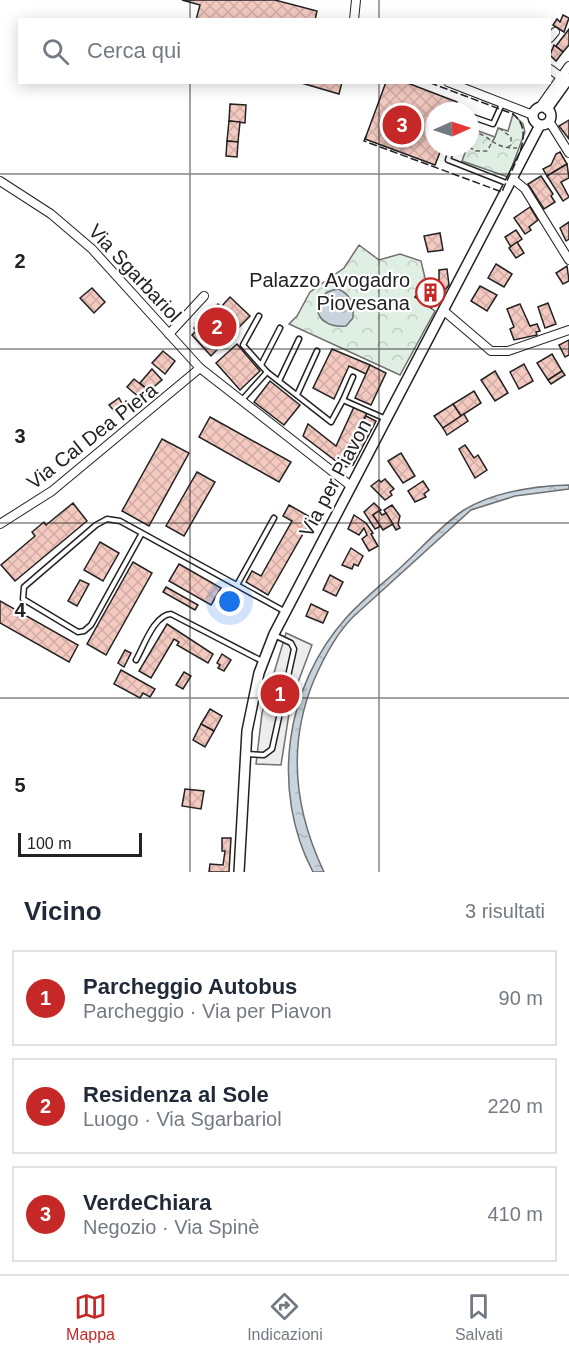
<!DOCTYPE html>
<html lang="it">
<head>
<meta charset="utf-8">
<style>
  body { margin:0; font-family:Arial,sans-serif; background:#f2f2f3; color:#1f2937 }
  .compass { position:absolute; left:425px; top:102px; width:54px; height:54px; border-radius:50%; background:#fff; box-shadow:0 3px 15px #0003; rotate:87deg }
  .scale { position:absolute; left:18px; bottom:15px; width:124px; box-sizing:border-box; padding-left:6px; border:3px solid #222; border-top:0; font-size:16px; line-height:21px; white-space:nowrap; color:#222; -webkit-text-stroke:4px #fff; paint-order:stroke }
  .you { position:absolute; left:230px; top:602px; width:21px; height:21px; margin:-15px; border:4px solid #fff; border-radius:50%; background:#1a73e8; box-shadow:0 0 0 9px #1a73e833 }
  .badge { display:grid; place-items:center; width:39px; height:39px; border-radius:50%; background:#c62828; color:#fff; font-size:20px; font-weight:700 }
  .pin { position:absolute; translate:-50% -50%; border:3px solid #fff; box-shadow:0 2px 6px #0006 }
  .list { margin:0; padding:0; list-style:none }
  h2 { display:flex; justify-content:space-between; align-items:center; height:78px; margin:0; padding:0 24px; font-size:26px }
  h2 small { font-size:20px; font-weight:400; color:#747a83 }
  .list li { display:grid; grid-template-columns:39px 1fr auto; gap:18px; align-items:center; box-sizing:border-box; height:96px; margin:0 12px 12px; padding:0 12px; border:2px solid #e0e1e3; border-radius:0px }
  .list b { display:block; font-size:22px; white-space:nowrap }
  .list p { margin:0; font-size:20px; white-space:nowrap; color:#747a83 }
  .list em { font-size:20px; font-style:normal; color:#747a83 }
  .icon { flex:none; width:33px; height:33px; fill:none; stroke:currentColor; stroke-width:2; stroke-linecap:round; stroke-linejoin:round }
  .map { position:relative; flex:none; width:569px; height:872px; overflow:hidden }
  .search { position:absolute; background:#fff; box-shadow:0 3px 15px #0003; left:18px; right:18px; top:18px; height:66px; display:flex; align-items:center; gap:15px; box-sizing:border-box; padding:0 21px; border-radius:0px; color:#747a83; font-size:22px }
  .sheet { height:402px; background:#fff }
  nav { display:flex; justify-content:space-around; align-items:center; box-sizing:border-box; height:84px; border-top:2px solid #e0e1e3; background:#fff; font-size:16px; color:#747a83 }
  nav a { display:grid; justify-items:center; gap:3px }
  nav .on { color:#c62828 }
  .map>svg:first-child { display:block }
  .park { fill:url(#park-crowns); stroke:#6f6f6f; stroke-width:1.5 }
  .parking { fill:#ededed; stroke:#6f6f6f; stroke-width:1.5 }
  .water { fill:url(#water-ripples); stroke:#6f6f6f; stroke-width:1.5 }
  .building { fill:url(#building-cross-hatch); stroke:#222; stroke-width:1.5 }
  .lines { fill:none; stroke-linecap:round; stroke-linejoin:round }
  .service-casing { stroke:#222; stroke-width:7 }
  .minor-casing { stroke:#222; stroke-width:10 }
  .tertiary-casing { stroke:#222; stroke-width:12 }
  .path { stroke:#646464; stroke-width:1.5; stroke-dasharray:4.5 3; stroke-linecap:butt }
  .service { stroke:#fff; stroke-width:4 }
  .minor { stroke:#fff; stroke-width:8 }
  .tertiary { stroke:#fff; stroke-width:9 }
  .fence { stroke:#222; stroke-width:1.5; stroke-dasharray:8 3; stroke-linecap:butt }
  .grid { fill:none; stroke:#222; stroke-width:1.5; stroke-opacity:0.55 }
  .labels { text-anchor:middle; stroke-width:4.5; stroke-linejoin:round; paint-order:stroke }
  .street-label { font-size:20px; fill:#222; stroke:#fff }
  .poi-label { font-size:20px; fill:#222; stroke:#fff; text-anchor:end }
  .grid-label { font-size:20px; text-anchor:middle; font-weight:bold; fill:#222; stroke:#fff; stroke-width:4.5; stroke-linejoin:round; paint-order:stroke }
</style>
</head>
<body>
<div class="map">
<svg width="569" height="872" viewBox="0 0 569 872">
  <defs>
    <pattern id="park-crowns" width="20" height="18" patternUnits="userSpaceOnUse" patternTransform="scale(1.5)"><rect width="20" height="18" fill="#e0efe3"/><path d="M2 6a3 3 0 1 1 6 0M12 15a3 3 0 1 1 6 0" fill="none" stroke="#c0cdc2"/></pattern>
    <pattern id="water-ripples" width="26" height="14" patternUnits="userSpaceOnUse" patternTransform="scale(1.5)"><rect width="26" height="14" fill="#c7d3dd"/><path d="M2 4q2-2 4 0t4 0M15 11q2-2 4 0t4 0" fill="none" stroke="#abb5bd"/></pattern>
    <pattern id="building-cross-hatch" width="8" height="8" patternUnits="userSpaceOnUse" patternTransform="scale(1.5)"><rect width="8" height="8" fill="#f3c9c0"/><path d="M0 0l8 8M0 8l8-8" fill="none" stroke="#d0aca5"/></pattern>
  </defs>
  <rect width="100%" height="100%" fill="#fff"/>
  <!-- park -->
  <g class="park">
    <polygon points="513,114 523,124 525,132 508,177 462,161 467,147 470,147 473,129 495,137 498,128 508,131"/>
    <polygon points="359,245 379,260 400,254 421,261 426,282 415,297 435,311 400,375 289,324 297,316 310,292 344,268"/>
  </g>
  <!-- parking -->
  <polygon class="parking" points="286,633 312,645 291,701 281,765 256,764 262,713"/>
  <!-- water -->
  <g class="water">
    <path d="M338 289C351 294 354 305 353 318L346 326C312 330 307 293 338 289Z"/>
    <path d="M569 485V489L515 496 471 510 353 617C336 634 324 657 314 680 287 745 294 809 324 872H313C270 790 285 686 346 618 362 600 382 584 400 568 420 550 441 525 464 510 494 492 534 486 569 485Z"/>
  </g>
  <!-- building -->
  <g class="building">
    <polygon points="182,0 275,0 317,11 315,20 196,20 200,5"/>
    <polygon points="563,15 569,18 564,32 553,25 557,19 560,22"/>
    <polygon points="569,29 569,45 563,52 556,46"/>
    <polygon points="554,45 563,52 556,61 550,55"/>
    <polygon points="298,82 342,82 339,94"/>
    <polygon points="386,82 405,82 457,102 454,111 434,111 434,147 442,147 435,165 365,139"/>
    <polygon points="230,104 246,105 245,123 229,121"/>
    <polygon points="569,120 569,139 559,126"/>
    <polygon points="229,121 240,122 238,142 227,141"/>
    <polygon points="227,141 238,142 237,157 226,156"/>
    <polygon points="560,152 567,164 547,176 543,169 551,165 556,154"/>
    <polygon points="567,164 569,178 561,182 569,197 563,201 547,176"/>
    <polygon points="541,176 553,194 551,196 555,202 544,209 528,184"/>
    <polygon points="530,207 538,220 529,227 531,230 525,234 514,218"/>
    <polygon points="569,222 569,239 566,241 560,228"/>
    <polygon points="516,230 522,239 511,247 505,237"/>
    <polygon points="440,233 443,250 428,252 424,236"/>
    <polygon points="517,242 524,253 516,258 509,248"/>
    <polygon points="496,264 512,274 504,287 488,278"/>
    <polygon points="567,266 569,281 563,284 556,273"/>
    <polygon points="447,269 449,285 431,308 415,297 426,282 434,288 439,280 439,270"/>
    <polygon points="480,286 497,295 487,311 471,301"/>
    <polygon points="92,288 105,302 94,313 80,298"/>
    <polygon points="230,297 250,316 211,356 192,335 196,331 194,328 199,323 202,325 214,312 212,310 218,304 221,307"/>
    <polygon points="548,303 556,324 545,328 538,307"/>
    <polygon points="520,304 530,326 537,324 540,331 536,332 537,335 514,340 510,329 514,327 507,309"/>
    <polygon points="569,340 569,355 565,357 559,345"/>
    <polygon points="237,344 260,371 240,390 216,363"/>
    <polygon points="332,349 370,365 366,374 349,366 334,399 313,388"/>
    <polygon points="163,351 175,361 165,374 152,363"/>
    <polygon points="552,354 562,371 548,380 537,363"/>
    <polygon points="524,364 533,381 519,389 510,372"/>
    <polygon points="370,365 386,373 371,405 355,398"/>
    <polygon points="152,369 162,380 149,391 140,383"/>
    <polygon points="495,371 508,393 495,401 481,380"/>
    <polygon points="562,371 565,375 551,384 548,380"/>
    <polygon points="134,379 149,391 141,399 127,387"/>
    <polygon points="270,381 300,405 284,425 254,402"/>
    <polygon points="474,391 481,403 461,416 453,404"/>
    <polygon points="119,398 123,405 115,412 109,405"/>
    <polygon points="453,404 461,416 443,428 434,416"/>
    <polygon points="354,407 367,413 340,464 303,436 308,424 336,446"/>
    <polygon points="464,414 468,421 447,435 443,428"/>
    <polygon points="366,416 376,421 353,465 346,467 340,464"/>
    <polygon points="210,417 291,462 279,482 199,437"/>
    <polygon points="162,439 189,453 149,526 122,511"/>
    <polygon points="465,445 474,458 478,455 487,470 475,478 459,449"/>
    <polygon points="401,453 415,476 403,483 388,461"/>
    <polygon points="197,472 215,482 184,536 166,526"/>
    <polygon points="385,479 394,489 390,492 392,495 385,500 371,486 379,480 381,482"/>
    <polygon points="423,481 429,490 424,494 426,497 415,502 408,491"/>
    <polygon points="73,503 87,521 15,581 1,565 35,536 32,532 44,522 46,525"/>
    <polygon points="374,503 381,510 373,515 381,526 375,529 364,512"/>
    <polygon points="289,505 312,518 268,595 246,582 252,571 261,576 292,521 283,516"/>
    <polygon points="392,505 400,516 398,524 400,528 396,530 384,510"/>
    <polygon points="379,511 382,515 386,513 393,524 383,530 373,515"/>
    <polygon points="354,515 366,523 373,533 371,534 378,546 369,551 362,539 367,535 364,528 359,535 348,529"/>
    <polygon points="100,542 119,553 103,581 84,570"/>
    <polygon points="351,548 363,556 358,566 354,564 352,569 342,565"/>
    <polygon points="133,562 152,573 106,655 87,644"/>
    <polygon points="179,564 221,588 211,605 169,581"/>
    <polygon points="330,575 343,582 336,596 323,590"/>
    <polygon points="80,580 89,584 77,606 68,601"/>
    <polygon points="166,587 198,605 195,610 163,592"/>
    <polygon points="0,601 78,645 69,662 0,623"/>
    <polygon points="311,604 328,612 323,623 306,616"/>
    <polygon points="167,624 213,654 208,663 177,645 179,642 174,639 151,678 139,671"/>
    <polygon points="125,650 131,653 124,667 118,663"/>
    <polygon points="222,654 231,660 224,671 218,668 220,665 217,663"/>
    <polygon points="121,670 155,689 150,697 143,693 140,698 114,684"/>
    <polygon points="184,672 191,676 183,689 176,685"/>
    <polygon points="210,709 222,716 214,731 201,724"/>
    <polygon points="201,724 214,731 205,747 193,740"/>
    <polygon points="185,789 204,791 201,809 182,806"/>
    <polygon points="222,838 231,838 229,872 209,872 210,864 223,865 225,851 222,851"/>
  </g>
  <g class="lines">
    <defs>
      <g id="service">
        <polyline points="470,116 493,124 502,104"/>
        <polyline points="452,147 448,160 509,184"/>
        <polyline points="259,316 243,345 267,372 331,422 343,400"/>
        <polyline points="261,365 280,328"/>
        <polyline points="353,377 343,400 386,419"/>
        <polyline points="279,381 299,339"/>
        <polyline points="297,395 317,351"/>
        <polyline points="241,401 267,372"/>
        <polyline points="142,533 91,625 84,631 78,632 23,599 24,587 96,525 107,519 120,521 284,611"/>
        <polyline points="237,585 274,518"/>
        <path d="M136 660C144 646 154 615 171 614L262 661"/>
        <polyline points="245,754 264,755 272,749 294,649 291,643 274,635"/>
      </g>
      <g id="minor">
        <polyline points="354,20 356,0"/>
        <polyline points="550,38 555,32"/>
        <polyline points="550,69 561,77"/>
        <polyline points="448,82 533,115"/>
        <polyline points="540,107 569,66"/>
        <polyline points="549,121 569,153"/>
        <polyline points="513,179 525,189 569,260"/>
        <polyline points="0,181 51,214 92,249 200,368 351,486"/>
        <polyline points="444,311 491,351 508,351 569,330"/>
        <polyline points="169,334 204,296"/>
        <polyline points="0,524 52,491 200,368"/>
      </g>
      <g id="tertiary">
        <circle cx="542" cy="116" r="9"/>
        <polyline points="547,109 569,78"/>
        <polyline points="239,872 247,731 259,673 274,634 540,125"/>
      </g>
    </defs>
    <!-- service casing -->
    <use href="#service" class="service-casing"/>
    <!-- minor casing -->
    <use href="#minor" class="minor-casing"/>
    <!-- tertiary casing -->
    <use href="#tertiary" class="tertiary-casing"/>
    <!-- path -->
    <g class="path">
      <polyline points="499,128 511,137 511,145 507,148"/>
      <path d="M472 132C492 135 492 149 517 148"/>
      <polyline points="469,147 476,151 487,151 495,137"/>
    </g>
    <!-- service -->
    <use href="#service" class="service"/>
    <!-- minor -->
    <use href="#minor" class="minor"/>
    <!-- tertiary -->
    <use href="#tertiary" class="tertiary"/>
    <!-- fence -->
    <path class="fence" d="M366 136 364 141 502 192C510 170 538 133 513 114L428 82"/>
  </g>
  <!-- grid -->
  <path class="grid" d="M190 0V20M379 0V20M190 82V872M379 82V872M0 174H569M0 349H569M0 523H569M0 698H569"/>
  <!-- icons -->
  <defs>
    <symbol id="building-ring" viewBox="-11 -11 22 22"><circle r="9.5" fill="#fff" stroke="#c62828" stroke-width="1.5"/><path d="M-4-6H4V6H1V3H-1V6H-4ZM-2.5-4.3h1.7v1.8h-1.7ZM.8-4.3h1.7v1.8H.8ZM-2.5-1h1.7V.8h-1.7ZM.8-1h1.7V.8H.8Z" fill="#c62828"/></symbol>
  </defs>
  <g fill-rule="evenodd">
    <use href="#building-ring" x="414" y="276" width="33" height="33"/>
  </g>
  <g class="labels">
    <!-- street labels -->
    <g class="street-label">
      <text transform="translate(135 273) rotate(47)" y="7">Via Sgarbariol</text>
      <text transform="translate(92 436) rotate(-38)" y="7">Via Cal Dea Piera</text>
      <text transform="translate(335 478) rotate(-62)" y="7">Via per Piavon</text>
    </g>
    <!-- poi labels -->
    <g class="poi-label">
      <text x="410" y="287">Palazzo Avogadro<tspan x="410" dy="23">Piovesana</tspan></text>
    </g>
  </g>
  <g class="grid-label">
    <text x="20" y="268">2</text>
    <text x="20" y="443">3</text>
    <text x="20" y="617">4</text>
    <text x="20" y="792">5</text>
  </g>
</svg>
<svg class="compass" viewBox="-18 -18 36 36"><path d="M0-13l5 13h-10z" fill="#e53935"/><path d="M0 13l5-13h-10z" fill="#747a83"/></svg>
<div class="scale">100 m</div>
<div class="you"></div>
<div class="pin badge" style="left:280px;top:694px">1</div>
<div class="pin badge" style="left:217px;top:327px">2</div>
<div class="pin badge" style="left:402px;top:125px">3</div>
<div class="search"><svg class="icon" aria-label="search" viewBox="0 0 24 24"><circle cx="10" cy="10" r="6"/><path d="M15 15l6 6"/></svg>Cerca qui</div>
</div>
<section class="sheet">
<h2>Vicino<small>3 risultati</small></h2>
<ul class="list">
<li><span class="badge">1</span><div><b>Parcheggio Autobus</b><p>Parcheggio · Via per Piavon</p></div><em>90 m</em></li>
<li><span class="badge">2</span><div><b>Residenza al Sole</b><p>Luogo · Via Sgarbariol</p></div><em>220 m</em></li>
<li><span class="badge">3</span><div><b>VerdeChiara</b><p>Negozio · Via Spinè</p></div><em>410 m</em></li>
</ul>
</section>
<nav>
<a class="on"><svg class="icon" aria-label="map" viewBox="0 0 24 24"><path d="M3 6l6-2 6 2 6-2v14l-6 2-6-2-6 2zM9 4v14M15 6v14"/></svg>Mappa</a>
<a><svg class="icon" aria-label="directions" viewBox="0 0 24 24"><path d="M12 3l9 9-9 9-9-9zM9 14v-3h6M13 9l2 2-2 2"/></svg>Indicazioni</a>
<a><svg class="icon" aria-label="saved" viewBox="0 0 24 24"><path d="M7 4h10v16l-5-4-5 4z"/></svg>Salvati</a>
</nav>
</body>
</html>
